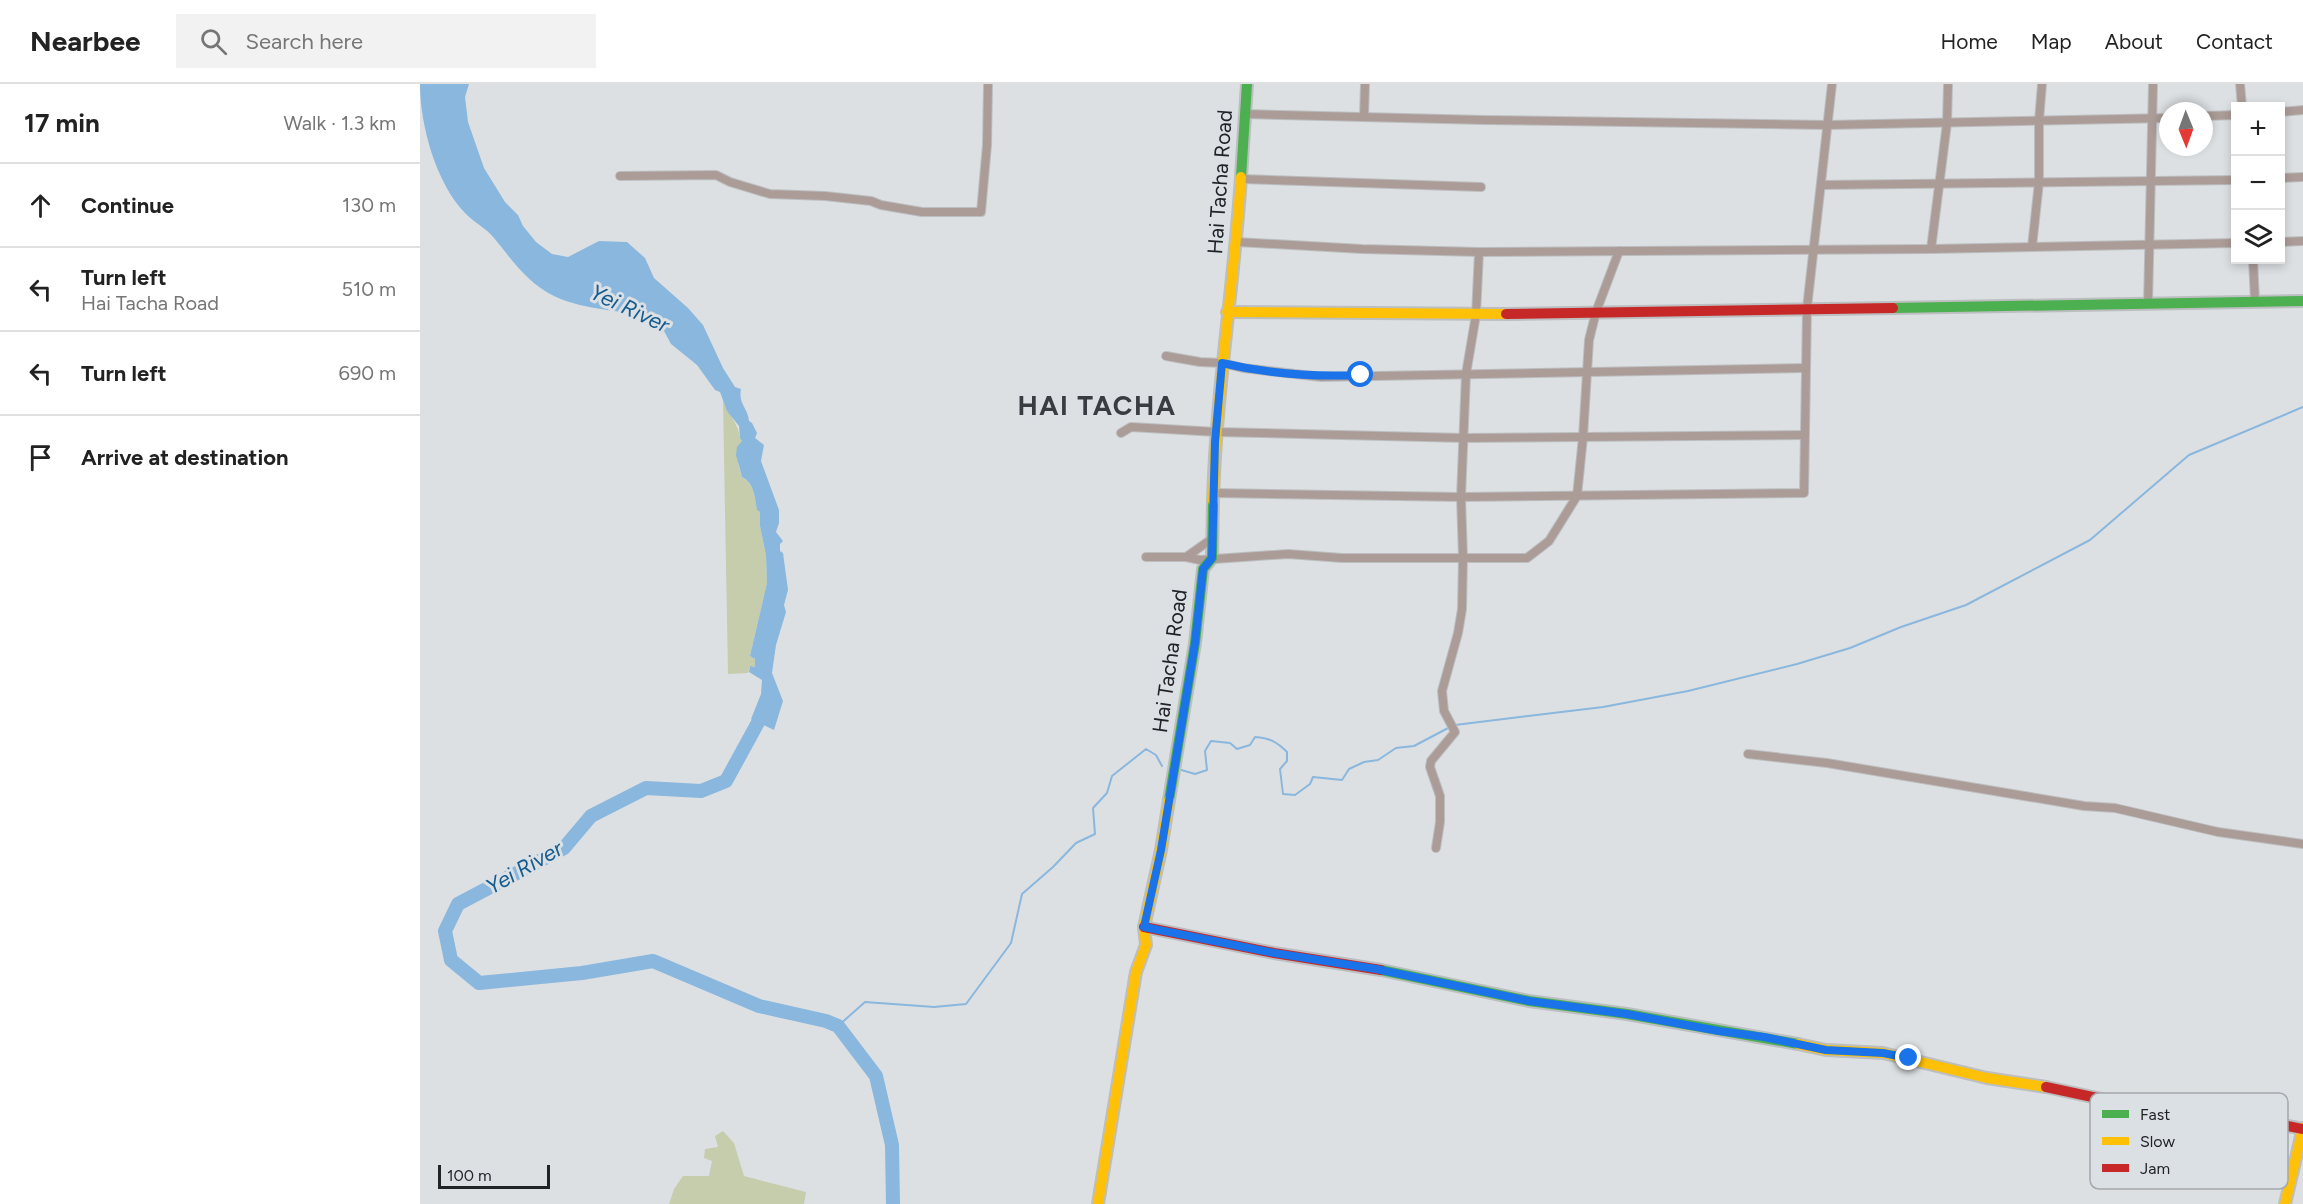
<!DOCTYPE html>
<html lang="en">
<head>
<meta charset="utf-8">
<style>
  body { margin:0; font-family:Figtree,sans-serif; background:#f2f2f2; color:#222 }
  .controls { position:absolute; right:18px; top:18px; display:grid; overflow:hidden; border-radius:0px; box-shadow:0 3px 9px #0003 }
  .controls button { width:54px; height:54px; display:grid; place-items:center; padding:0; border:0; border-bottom:2px solid #e0e0e0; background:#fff; color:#222; font:30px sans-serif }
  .compass { position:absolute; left:1739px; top:18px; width:54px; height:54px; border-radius:50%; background:#fff; box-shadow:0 3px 9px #0003; rotate:179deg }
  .scale { position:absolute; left:18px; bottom:15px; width:112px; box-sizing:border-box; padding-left:6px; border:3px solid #222325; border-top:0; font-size:16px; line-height:21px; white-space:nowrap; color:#222325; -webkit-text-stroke:4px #dbe0e5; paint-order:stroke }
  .stop { position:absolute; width:18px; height:18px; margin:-14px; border:4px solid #1a73e8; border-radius:50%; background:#fff }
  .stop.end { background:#1a73e8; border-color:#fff; box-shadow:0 2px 6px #0008 }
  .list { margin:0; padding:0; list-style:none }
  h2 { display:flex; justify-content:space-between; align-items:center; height:78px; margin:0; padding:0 24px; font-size:26px }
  h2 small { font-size:20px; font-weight:400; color:#767676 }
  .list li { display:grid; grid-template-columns:39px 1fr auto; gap:18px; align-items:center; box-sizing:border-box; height:84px; padding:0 24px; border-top:2px solid #e0e0e0 }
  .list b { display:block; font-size:22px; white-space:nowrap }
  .list p { margin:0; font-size:20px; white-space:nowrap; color:#767676 }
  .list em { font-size:20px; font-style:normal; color:#767676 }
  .icon { flex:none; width:33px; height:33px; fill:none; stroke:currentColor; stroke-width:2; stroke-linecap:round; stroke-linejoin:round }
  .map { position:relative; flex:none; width:1883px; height:1120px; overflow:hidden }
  header { display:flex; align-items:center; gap:36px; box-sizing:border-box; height:84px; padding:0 30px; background:#fff; border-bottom:2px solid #e0e0e0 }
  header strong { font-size:28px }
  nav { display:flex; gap:33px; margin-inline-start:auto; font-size:21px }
  .search { width:420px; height:54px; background:#f2f2f2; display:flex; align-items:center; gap:15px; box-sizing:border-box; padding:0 21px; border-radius:0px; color:#767676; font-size:22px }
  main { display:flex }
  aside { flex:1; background:#fff }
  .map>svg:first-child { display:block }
  .green { fill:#c5cdac }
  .water { fill:#8ab7dd }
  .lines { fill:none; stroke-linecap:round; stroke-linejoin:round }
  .stream { stroke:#8ab7dd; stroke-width:2 }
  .river { stroke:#8ab7dd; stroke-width:14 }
  .street-casing { stroke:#bcbec0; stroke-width:10 }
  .fast-casing { stroke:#bcbec0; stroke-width:14 }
  .slow-casing { stroke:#bcbec0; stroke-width:14 }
  .jam-casing { stroke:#bcbec0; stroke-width:14 }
  .street { stroke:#ac9c97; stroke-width:8 }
  .fast { stroke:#4caf50; stroke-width:10 }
  .slow { stroke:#ffc107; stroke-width:10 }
  .jam { stroke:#c62828; stroke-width:10 }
  .route { stroke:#1a73e8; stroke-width:8 }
  .labels { text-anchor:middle; stroke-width:6; stroke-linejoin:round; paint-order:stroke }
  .street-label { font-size:21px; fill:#222325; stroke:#dbe0e5 }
  .water-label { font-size:22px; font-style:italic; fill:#175c8f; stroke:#dbe0e5 }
  .district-label { font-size:27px; font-weight:bold; letter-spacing:1.5px; fill:#393d41; stroke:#dbe0e5 }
  .key { fill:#dbe0e5; stroke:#a4a7ab; stroke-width:1.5 }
  .key-label { font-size:16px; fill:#222325 }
</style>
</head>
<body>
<header>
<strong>Nearbee</strong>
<div class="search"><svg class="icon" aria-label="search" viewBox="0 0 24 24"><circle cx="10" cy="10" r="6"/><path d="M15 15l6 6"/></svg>Search here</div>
<nav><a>Home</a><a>Map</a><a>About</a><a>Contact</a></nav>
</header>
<main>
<aside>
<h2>17 min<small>Walk · 1.3 km</small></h2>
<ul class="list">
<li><svg class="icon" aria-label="ahead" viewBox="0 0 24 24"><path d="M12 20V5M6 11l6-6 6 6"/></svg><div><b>Continue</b></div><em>130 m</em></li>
<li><svg class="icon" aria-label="left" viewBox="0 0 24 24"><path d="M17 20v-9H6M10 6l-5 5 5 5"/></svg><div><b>Turn left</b><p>Hai Tacha Road</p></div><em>510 m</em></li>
<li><svg class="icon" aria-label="left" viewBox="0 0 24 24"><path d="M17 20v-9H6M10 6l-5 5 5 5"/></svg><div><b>Turn left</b></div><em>690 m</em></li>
<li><svg class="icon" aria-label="arrive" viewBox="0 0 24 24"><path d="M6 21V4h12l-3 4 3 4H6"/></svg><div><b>Arrive at destination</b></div></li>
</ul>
</aside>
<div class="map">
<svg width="1883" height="1120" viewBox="0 0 1883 1120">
  <rect width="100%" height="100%" fill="#dde0e3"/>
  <!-- green -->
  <g class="green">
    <path d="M303 317C309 331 318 339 320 354L322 357C316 371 317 379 322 393 334 400 335 413 337 426L340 428V442L346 471 347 499 330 572 335 575V583L330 582 328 589 308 590Z"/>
    <polygon points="303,1047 314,1059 324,1092 386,1108 384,1120 249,1120 254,1105 263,1092 289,1092 292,1077 284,1074 285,1065 298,1063 295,1052"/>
  </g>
  <!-- water -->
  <path class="water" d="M0 0H49L45 13 48 38 64 84 85 118 98 131 103 142 116 158 132 170 148 173 179 157 207 158 225 174 234 194 268 224 283 241 303 284 315 303 321 305C318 320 328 324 329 337L332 339 337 349 335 354 344 361 341 377 359 426V439L356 448 363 457 360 460V467L363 469 368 506 364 521 366 528 356 561 352 589 363 617 354 646 331 635 341 610 342 596 329 588 330 582 335 583V575L330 572 347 499 346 471 340 442V428L337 426C335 413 334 399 322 393L316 371 317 363 322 357 320 354 319 342 307 327 300 308 295 306 277 281 251 260 244 247 241 250C235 247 234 241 233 235 201 225 167 227 136 213 107 199 93 177 74 154 66 144 55 139 46 130 16 100 0 41 0 0Z"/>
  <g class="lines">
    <!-- stream -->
    <g class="stream">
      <polyline points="1035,641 1183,623 1268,607 1377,580 1430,564 1481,543 1546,521 1670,456 1769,371 1883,323"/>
      <path d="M758 685 775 690 787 686 785 667 791 657 810 659 817 665 830 661 835 653C850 654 857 658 867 668V677L860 685 863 710 875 711 890 700 893 693 922 696 929 685 944 678 958 676 976 664 994 662 1030 643"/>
      <polyline points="418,942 445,918 514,923 546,920 591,859 602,810 633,783 656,759 675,750 673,724 687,709 692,692 726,665 736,671 742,682"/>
    </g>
    <!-- river -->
    <polyline class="river" points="347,622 306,697 281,707 226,704 171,732 144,764 38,820 25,847 31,876 59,899 162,889 233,877 339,922 406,937 418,942 456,992 472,1061 473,1120"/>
    <defs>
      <g id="street">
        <polyline points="1820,0 1822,22"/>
        <polyline points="1860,28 1883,26"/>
        <polyline points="825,30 1064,36 1408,41 1748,34"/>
        <polyline points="1784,32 1816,31"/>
        <polyline points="944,33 945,0"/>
        <polyline points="200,92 296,91 310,98 350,110 405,112 451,117 461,121 502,128 561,128 567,61 568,0"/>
        <polyline points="1860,94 1883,93"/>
        <polyline points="821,95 1061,103"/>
        <polyline points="1402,101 1816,96"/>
        <polyline points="817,158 942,165 1059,168 1511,165 1816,159"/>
        <polyline points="1860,158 1883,157"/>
        <polyline points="1612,163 1619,98 1619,37 1622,0"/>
        <polyline points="1511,165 1527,39 1528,0"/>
        <polyline points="1833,176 1835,217"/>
        <polyline points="1728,220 1733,0"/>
        <polyline points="746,272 780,278 802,279 823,284 901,293 1386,284"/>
        <polyline points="701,349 711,343 797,348 1044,354 1384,351"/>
        <polyline points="795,409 1041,413 1384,409 1387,224 1412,0"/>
        <polyline points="726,473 766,473 793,454"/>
        <polyline points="766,473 780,476 868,470 922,474 1107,474 1129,457 1157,412 1163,353 1169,256 1176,228 1199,167"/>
        <polyline points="1328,670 1407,679 1664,722 1695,724 1798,748 1883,760"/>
        <polyline points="1016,764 1020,738 1020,712 1010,683 1011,677 1035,648 1024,627 1022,607 1038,549 1042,525 1043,473 1041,413 1046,290 1056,231 1059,168"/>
      </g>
      <g id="fast">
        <polyline points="821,93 827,0"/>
        <polyline points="1473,224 1883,217"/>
        <polyline points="749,716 775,559 783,485 792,474 793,417"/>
        <polyline points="961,886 1109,917 1207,930 1378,960"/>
      </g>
      <g id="slow">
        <polyline points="807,228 1086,230"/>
        <path d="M793 417C796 308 814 201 821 93"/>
        <polyline points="1378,960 1406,966 1463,969 1567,994 1626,1003"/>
        <polyline points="678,1120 716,888 726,861 724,843 741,766 749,716"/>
        <polyline points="1865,1120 1883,1044"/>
      </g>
      <g id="jam">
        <polyline points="1086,230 1473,224"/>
        <polyline points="724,843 854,869 961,886"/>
        <polyline points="1626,1003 1705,1020 1832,1035 1883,1045"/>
      </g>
    </defs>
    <!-- street casing -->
    <use href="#street" class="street-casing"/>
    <!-- fast casing -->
    <use href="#fast" class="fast-casing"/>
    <!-- slow casing -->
    <use href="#slow" class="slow-casing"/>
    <!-- jam casing -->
    <use href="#jam" class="jam-casing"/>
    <!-- street -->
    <use href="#street" class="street"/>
    <!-- fast -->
    <use href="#fast" class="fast"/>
    <!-- slow -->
    <use href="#slow" class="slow"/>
    <!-- jam -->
    <use href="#jam" class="jam"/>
  </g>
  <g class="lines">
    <!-- route -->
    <path class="route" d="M941 291C894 293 848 290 802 279L795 358 792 474 783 485 775 559 741 766 724 843 854 869 956 885 1109 917 1207 930 1299 947 1344 953 1406 966 1463 969 1489 974"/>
  </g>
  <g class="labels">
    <!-- street labels -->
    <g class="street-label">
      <text transform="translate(800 98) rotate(-86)" y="7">Hai Tacha Road</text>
      <text transform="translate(750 577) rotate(-82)" y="7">Hai Tacha Road</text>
    </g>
    <!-- water labels -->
    <g class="water-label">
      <text transform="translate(210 224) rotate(25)" y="8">Yei River</text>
      <text transform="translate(104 783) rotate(-30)" y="8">Yei River</text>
    </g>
    <!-- district labels -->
    <g class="district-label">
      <text x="677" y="331">HAI TACHA</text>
    </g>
  </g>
  <!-- legend -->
  <rect x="1670" y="1009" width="198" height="96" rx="9" class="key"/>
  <rect x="1682" y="1026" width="27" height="8" fill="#4caf50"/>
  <rect x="1682" y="1053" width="27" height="8" fill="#ffc107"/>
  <rect x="1682" y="1080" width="27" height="8" fill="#c62828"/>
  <g class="key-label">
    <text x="1720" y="1036">Fast</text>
    <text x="1720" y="1063">Slow</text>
    <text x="1720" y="1090">Jam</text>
  </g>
</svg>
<div class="controls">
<button>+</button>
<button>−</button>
<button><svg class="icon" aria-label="layers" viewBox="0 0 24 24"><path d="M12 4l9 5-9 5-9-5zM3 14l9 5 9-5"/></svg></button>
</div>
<svg class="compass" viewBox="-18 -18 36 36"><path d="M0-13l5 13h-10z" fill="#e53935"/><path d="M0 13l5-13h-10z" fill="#767676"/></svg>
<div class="scale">100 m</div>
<div class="stop" style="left:941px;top:291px"></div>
<div class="stop end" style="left:1489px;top:974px"></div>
</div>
</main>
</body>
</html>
